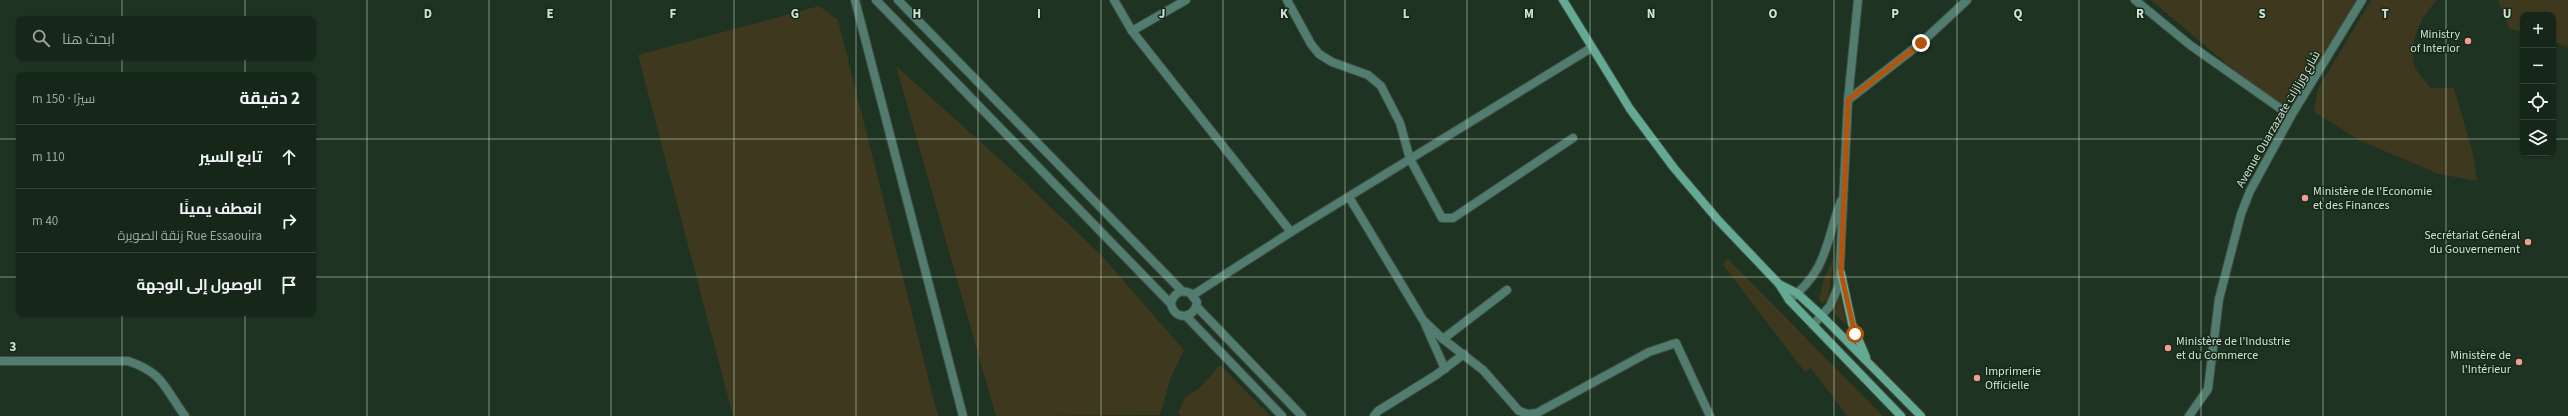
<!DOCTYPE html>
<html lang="ar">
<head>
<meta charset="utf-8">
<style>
  body { margin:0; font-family:"Source Sans 3",Cairo,sans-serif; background:#1f2e22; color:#f1f3f6; direction:rtl }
  .controls { position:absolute; right:12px; top:12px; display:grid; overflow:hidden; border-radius:8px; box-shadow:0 1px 3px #0004 }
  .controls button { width:36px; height:36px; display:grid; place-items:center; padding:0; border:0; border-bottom:1px solid #354338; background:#162619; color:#f1f3f6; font:20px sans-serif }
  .stop { position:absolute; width:12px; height:12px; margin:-9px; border:3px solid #b45309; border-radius:50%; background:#fff }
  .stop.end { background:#b45309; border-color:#fff; box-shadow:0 1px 4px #0008 }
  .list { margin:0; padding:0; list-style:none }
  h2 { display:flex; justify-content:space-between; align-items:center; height:52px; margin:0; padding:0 16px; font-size:17px }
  h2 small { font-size:13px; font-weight:400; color:#9ea5a2 }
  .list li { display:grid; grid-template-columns:26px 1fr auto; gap:12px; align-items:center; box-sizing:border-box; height:64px; padding:0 16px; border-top:1px solid #354338 }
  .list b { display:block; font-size:15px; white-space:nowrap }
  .list p { margin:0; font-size:13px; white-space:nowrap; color:#9ea5a2 }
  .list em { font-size:13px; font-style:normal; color:#9ea5a2 }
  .icon { flex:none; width:22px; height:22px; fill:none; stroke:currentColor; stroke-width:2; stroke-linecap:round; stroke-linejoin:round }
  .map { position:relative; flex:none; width:2568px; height:416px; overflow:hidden; direction:ltr }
  .search { position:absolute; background:#162619; box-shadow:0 1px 3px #0004; left:16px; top:16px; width:300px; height:44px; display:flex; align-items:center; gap:10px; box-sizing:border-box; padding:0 14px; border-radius:8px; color:#9ea5a2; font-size:15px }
  .panel { position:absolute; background:#162619; box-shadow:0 1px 3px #0004; left:16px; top:72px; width:300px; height:244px; border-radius:8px; direction:rtl }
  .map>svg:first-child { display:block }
  .green { fill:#3e391e }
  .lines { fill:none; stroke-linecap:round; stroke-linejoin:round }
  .minor-casing { stroke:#3b4f3e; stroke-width:10 }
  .secondary-casing { stroke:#3b4f3e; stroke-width:10 }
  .minor { stroke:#527c6f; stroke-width:8 }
  .secondary { stroke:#64a993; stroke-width:8 }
  .route { stroke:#b45309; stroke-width:5 }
  .grid { fill:none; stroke:#d4e1d5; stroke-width:1; stroke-opacity:0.55 }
  .poi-dot { fill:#f59c93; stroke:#142917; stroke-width:1.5 }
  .labels { text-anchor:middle; stroke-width:3; stroke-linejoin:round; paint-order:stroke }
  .poi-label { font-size:12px; fill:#d4e1d5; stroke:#142917; text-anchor:end }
  .street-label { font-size:12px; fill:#d4e1d5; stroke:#142917 }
  .grid-label { font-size:13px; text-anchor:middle; font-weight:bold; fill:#d4e1d5; stroke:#142917; stroke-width:3; stroke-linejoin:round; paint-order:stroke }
</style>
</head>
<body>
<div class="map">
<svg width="2568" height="416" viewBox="0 0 2568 416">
  <rect width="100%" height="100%" fill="#1e3321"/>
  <!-- green -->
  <g class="green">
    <polygon points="2151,0 2362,0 2302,88 2279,108"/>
    <path d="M2371 0H2437C2421 17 2409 40 2414 65 2416 72 2426 81 2430 88H2454L2473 154 2477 181 2439 174 2361 141 2314 112 2318 89Z"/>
    <polygon points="2498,0 2568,0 2568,48 2553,41 2553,15 2523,15 2523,32 2509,28"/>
    <polygon points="819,6 838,20 938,416 733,416 638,55"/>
    <polygon points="896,66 1014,172 1101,255 1184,350 1171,377 1160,415 996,416"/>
    <polygon points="1834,258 1828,299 1823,303 1819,300 1824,278"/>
    <polygon points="1728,259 1883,416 1847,416 1811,368 1805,372 1723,265"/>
    <polygon points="1840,294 1846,325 1834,313"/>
    <polygon points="1220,365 1270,416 1181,416 1178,414 1185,397 1201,387"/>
  </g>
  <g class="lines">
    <defs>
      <g id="minor">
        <polyline points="855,0 963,416"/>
        <path d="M876 0 1171 304C1175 321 1195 319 1197 302L1190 293C1180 289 1173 294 1171 304"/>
        <polyline points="898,0 1182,291"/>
        <polyline points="1114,0 1132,31 1291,232"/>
        <polyline points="1287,0 1311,44 1319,54 1332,62 1368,75 1381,86 1400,123 1410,159 1442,218 1453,218 1573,138"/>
        <polyline points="2135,0 2190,45 2291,116"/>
        <polyline points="1132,31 1186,0"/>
        <polyline points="1848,100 1921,43 1967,0"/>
        <polyline points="1349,197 1423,320 1443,339 1483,370 1519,411 1528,414 1537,413 1649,352 1676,343 1710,416"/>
        <polyline points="1193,295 1291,232 1591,48"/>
        <path d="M1789 300C1828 270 1825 243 1841 201"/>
        <polyline points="1197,307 1302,416"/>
        <polyline points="1186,316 1282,416"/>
        <polyline points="1425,324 1445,369"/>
        <polyline points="1813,325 1830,306 1839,285 1848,100 1858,0"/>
        <polyline points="1443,339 1507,290"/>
        <path d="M0 361H128C164 373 164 388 185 416"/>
        <polyline points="1374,416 1378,411 1436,375 1464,354"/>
        <polyline points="2189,416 2208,389 2219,299 2241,214 2250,191 2291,116 2362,0"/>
      </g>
      <g id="secondary">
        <polyline points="1563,0 1630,109 1674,168 1719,221 1779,284 1789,300 1901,416"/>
        <polyline points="1841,273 1852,324 1866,357"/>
        <polyline points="1779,284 1797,293 1822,316 1921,416"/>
      </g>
    </defs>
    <!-- minor casing -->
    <use href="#minor" class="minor-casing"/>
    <!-- secondary casing -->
    <use href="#secondary" class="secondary-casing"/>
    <!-- minor -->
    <use href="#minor" class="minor"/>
    <!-- secondary -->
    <use href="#secondary" class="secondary"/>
  </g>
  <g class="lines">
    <!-- route -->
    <polyline class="route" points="1855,334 1841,273 1848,100 1921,43"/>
  </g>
  <!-- grid -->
  <path class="grid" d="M122 0V19M245 0V19M367 0V416M489 0V416M611 0V416M734 0V416M856 0V416M978 0V416M1101 0V416M1223 0V416M1345 0V416M1467 0V416M1590 0V416M1712 0V416M1834 0V416M1957 0V416M2079 0V416M2201 0V416M2323 0V416M2446 0V416M122 57V75M245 57V75M0 139H19M313 139H2523M2553 139H2568M0 277H19M313 277H2568M122 313V416M245 313V416"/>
  <!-- markers -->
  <g class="poi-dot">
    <circle cx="2468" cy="41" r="4"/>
    <circle cx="2305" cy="198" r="4"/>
    <circle cx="2528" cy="242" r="4"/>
    <circle cx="2168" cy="348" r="4"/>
    <circle cx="2519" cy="362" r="4"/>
    <circle cx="1977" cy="378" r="4"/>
  </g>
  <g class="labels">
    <!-- poi labels -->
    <g class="poi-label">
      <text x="2460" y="38">Ministry<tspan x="2460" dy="14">of Interior</tspan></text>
      <text x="2313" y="195" text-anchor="start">Ministère de l'Economie<tspan x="2313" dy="14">et des Finances</tspan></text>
      <text x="2520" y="239">Secrétariat Général<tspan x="2520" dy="14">du Gouvernement</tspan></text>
      <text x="2176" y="345" text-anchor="start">Ministère de l’Industrie<tspan x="2176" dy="14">et du Commerce</tspan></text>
      <text x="2511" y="359">Ministère de<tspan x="2511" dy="14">l'Intérieur</tspan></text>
      <text x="1985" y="375" text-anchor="start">Imprimerie<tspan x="1985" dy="14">Officielle</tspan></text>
    </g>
    <!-- street labels -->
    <g class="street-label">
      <text transform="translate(2278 119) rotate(-60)" y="4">Avenue Ouarzazate شارع ورزازات</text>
    </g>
  </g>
  <g class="grid-label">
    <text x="428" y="18">D</text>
    <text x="550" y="18">E</text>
    <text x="673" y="18">F</text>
    <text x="795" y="18">G</text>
    <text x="917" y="18">H</text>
    <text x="1039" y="18">I</text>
    <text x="1162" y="18">J</text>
    <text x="1284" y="18">K</text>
    <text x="1406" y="18">L</text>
    <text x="1529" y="18">M</text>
    <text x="1651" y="18">N</text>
    <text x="1773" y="18">O</text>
    <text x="1895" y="18">P</text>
    <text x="2018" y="18">Q</text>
    <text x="2140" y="18">R</text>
    <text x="2262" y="18">S</text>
    <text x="2385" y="18">T</text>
    <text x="2507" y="18">U</text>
    <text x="13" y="351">3</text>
  </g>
</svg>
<div class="controls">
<button>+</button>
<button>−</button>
<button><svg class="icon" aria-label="locate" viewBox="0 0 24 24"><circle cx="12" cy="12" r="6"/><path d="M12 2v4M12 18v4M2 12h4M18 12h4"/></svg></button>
<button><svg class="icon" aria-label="layers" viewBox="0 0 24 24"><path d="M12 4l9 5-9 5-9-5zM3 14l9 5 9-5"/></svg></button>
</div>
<div class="stop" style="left:1855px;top:334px"></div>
<div class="stop end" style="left:1921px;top:43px"></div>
<div class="search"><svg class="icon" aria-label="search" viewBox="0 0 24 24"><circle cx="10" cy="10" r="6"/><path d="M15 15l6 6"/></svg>ابحث هنا</div>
<section class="panel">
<h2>2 دقيقة<small>سيرًا · 150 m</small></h2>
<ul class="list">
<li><svg class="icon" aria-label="ahead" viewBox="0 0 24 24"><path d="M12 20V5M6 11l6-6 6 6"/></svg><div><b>تابع السير</b></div><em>110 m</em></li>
<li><svg class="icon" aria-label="right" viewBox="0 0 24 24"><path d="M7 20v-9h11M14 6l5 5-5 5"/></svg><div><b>انعطف يمينًا</b><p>Rue Essaouira زنقة الصويرة</p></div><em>40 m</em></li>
<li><svg class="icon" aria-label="arrive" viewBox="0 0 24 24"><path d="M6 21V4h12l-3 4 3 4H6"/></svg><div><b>الوصول إلى الوجهة</b></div></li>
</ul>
</section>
</div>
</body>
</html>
